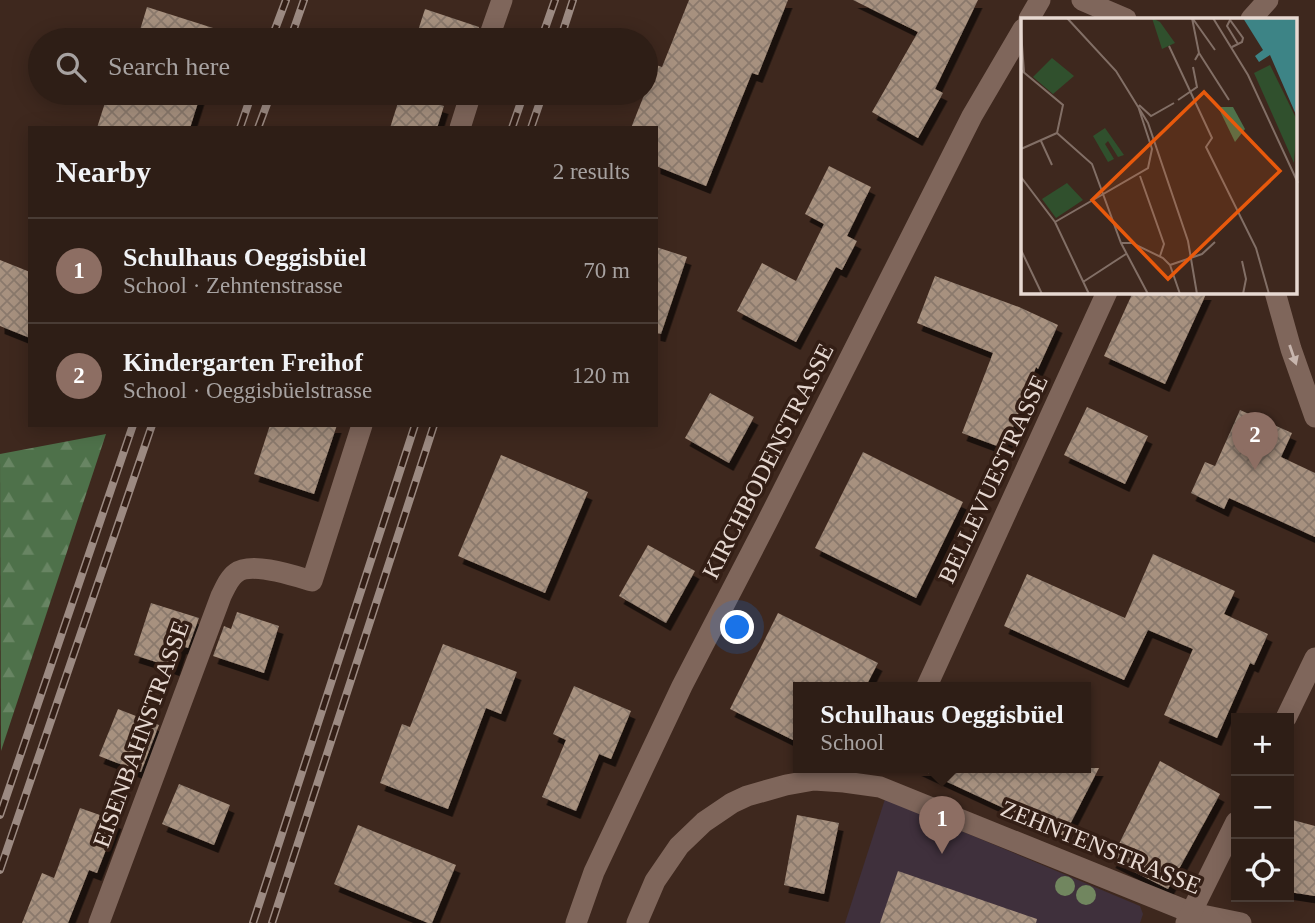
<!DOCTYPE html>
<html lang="en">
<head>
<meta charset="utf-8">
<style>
  body { margin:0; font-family:Georgia,serif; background:#36271f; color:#f1f3f6 }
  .controls { position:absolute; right:21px; bottom:21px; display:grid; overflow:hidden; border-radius:0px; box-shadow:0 4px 18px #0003 }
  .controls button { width:63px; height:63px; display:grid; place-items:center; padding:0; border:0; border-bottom:2px solid #493c35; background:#2e1e16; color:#f1f3f6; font:35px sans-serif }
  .you { position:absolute; left:738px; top:628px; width:24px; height:24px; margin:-18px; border:5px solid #fff; border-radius:50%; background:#1a73e8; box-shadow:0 0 0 10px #1a73e833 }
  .badge { display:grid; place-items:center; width:46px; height:46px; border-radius:50%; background:#8c9099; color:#fff; font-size:23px; font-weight:700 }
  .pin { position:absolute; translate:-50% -58px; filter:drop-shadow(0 2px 4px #0008) }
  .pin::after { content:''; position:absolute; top:37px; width:24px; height:21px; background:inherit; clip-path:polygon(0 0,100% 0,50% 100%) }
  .popup { position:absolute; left:793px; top:682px; width:298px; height:91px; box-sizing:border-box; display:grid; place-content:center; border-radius:0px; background:#2e1e16; filter:drop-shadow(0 2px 5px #0005); font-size:23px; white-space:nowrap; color:#a7a2a1 }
  .popup b { font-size:26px; color:#f1f3f6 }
  .popup::after { content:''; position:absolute; left:50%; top:100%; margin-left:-14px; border:14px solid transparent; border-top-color:#2e1e16 }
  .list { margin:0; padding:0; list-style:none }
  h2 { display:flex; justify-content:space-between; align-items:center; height:91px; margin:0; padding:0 28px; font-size:30px }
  h2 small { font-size:23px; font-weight:400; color:#a7a2a1 }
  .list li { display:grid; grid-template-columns:46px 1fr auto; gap:21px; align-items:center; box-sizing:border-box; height:105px; padding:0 28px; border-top:2px solid #493c35 }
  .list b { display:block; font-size:26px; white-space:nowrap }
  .list p { margin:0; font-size:23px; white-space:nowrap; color:#a7a2a1 }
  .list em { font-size:23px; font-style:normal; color:#a7a2a1 }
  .icon { flex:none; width:38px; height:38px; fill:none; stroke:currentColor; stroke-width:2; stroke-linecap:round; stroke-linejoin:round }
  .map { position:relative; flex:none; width:1315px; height:923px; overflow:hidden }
  .search { position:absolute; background:#2e1e16; box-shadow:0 4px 18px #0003; left:28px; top:28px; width:630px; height:77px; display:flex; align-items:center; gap:18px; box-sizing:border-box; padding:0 24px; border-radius:38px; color:#a7a2a1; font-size:26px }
  .panel { position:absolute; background:#2e1e16; box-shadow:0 4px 18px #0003; left:28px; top:126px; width:630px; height:301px; border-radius:0px }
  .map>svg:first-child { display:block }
  .education { fill:#3f303c }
  .forest { fill:url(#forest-firs) }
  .building { fill:url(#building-cross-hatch); filter:url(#shadow) }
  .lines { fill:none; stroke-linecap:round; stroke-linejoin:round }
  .minor { stroke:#7f665b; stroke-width:21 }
  .rail-casing { stroke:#9c8a82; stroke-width:8 }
  .rail { stroke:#331e15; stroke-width:5; stroke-dasharray:16; stroke-linecap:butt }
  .tree { fill:#71865f }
  .oneway { fill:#c8b6ae }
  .labels { text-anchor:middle; stroke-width:7; stroke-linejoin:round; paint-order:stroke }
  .street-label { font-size:24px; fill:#e7d9d2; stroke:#331e15 }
  .inset-road { fill:none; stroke:#826f66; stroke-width:2 }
  .view { fill:#e8590c; fill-opacity:0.15; stroke:#e8590c; stroke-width:3.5 }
  .inset-edge { fill:none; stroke:#e7d9d2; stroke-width:3.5 }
</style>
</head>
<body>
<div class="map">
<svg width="1315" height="923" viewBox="0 0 1315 923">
  <defs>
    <pattern id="forest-firs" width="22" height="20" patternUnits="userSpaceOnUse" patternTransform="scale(1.75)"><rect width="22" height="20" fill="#4e714a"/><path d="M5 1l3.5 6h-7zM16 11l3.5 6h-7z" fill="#688563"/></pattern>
    <pattern id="building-cross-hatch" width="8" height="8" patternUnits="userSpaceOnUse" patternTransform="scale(1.75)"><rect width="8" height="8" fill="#a7917f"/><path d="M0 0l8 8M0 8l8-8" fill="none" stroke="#8a796c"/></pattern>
    <filter id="shadow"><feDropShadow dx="4.5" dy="8" stdDeviation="0" flood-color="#0009"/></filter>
  </defs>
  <rect width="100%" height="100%" fill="#3e281e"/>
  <!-- education -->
  <polygon class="education" points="885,799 1140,906 1143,914 1140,923 845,923"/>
  <!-- forest -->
  <polygon class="forest" points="106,434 1,751 0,454"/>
  <!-- building -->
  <g class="building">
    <polygon points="689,0 788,0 758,75 752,73 706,186 656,166 656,128 631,128 656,65 662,67"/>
    <polygon points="853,0 978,0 935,89 943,93 918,138 872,112 918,32"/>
    <polygon points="147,7 235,35 234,40 137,40"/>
    <polygon points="425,9 479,27 475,40 415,40"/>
    <polygon points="108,93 201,93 190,128 97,128"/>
    <polygon points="401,93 444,106 437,128 390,128"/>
    <polygon points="829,166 871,187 847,236 857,241 842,270 836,267 796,342 737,311 762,263 796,281 824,224 805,214"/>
    <polygon points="656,247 687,257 661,334 656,333"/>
    <polygon points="0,260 30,272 30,338 0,326"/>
    <polygon points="935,276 1019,307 1058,325 1038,369 1036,367 1005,449 962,433 993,353 917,323"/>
    <polygon points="1133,292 1207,292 1165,384 1104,356"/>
    <polygon points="710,393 754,417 729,463 685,438"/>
    <polygon points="1087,407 1148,436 1125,484 1064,455"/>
    <polygon points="1240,410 1292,433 1281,457 1315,473 1315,537 1229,498 1224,509 1191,493 1205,462 1215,466"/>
    <polygon points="270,425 337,425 314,494 254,474"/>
    <polygon points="863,452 963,502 916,598 815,548"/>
    <polygon points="501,455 588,492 545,593 458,556"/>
    <polygon points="648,545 695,571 666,623 619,596"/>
    <polygon points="1153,554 1235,591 1224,614 1268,634 1254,665 1250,663 1217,738 1164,715 1193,649 1148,630 1124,680 1004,626 1027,574 1125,618"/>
    <polygon points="151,603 199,618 188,648 182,646 175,668 134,655"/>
    <polygon points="237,612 279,626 264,673 213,656 224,626 231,629"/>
    <polygon points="778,613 878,663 865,688 799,688 799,743 730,709"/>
    <polygon points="443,644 517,672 501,714 486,708 448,809 380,783 402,724 410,727"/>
    <polygon points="574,686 631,711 611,759 599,754 576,811 542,797 566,740 553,734"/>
    <polygon points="118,709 159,725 141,772 99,756"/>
    <polygon points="1160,761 1220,794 1168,889 1111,860"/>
    <polygon points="917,768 1099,768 1064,836"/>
    <polygon points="179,784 230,805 214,845 162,824"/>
    <polygon points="80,808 117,821 97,873 89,870 68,923 22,923 42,873 54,878"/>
    <polygon points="797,815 839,823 824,894 784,885"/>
    <polygon points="1289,819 1315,826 1315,896 1289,892"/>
    <polygon points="358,825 456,865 432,923 428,923 334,884"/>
    <polygon points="898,871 1037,919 1036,923 880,923"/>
  </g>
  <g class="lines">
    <!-- minor -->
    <g class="minor">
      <polyline points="1082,0 1126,19"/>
      <polyline points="1029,19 1040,0"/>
      <polyline points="1251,19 1268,0"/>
      <polyline points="488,40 502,0"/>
      <polyline points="460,128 471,93"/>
      <polyline points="1275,292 1291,349 1315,417"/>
      <polyline points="926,688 1107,292"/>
      <polyline points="1286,718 1315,658"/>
      <path d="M99 923 221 596C225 588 229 578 236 573 251 561 295 576 312 581L362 425"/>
      <polyline points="576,923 594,872 682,686 766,524 972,116 1023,29"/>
      <polyline points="637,923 655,881 679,846 704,822 732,803 747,796 786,785 814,780 844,782 880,787 1192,913 1241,923"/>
      <polyline points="1186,923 1236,822"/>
    </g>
    <defs>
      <g id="rail">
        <polyline points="271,40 286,0"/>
        <polyline points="290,40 304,0"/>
        <polyline points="541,40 555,0"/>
        <polyline points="560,40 573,0"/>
        <polyline points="240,128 252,93"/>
        <polyline points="258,128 271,93"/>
        <polyline points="512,128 524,93"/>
        <polyline points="531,128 543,93"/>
        <polyline points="0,815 133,425"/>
        <polyline points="0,870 152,425"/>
        <polyline points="253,923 415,425"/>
        <polyline points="272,923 434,425"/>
      </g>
    </defs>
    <!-- rail casing -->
    <use href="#rail" class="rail-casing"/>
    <!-- rail -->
    <use href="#rail" class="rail"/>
  </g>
  <!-- trees -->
  <g class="tree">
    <circle cx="1065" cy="886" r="10"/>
    <circle cx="1086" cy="895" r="10"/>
  </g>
  <!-- one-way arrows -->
  <defs><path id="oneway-solid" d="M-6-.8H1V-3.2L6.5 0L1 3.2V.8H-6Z" transform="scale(1.75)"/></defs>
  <use class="oneway" href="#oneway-solid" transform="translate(1293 355) rotate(71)"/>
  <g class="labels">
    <!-- street labels -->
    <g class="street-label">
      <text transform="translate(768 461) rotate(-63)" y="8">KIRCHBODENSTRASSE</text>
      <text transform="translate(993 479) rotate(-65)" y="8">BELLEVUESTRASSE</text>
      <text transform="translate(141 734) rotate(-70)" y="8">EISENBAHNSTRASSE</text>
      <text transform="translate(1101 847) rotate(22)" y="8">ZEHNTENSTRASSE</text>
    </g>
  </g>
  <!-- overview -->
  <g transform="translate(1021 18)">
    <rect width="276" height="276" fill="#3e281e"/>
    <path d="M249 47 276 102 273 145 233 55ZM84 110 103 137 97 139 87 123 84 126 93 141 87 144 72 118ZM46 165 62 182 35 200 21 181Z" fill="#30502d"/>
    <path d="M197 89H212L224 111 214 124Z" fill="#4e714a"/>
    <path d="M131 0 139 4 154 25 141 31ZM31 40 53 58 32 76 12 59Z" fill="#30502d"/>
    <path d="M222 0H276V99L249 37 238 44 234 38 242 32Z" fill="#3d8486"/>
    <path class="inset-road" d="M46 0 95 53 127 105 167 223 176 276M171 0 178 35 174 42M192 0 227 57 277 165M172 1 194 32M0 13 3 54M148 28 191 120 185 129 235 230 248 276M211 29 221 24 222 20 209 2 206 8 217 26M178 35 208 82M0 52 42 87 36 115M157 82 176 69 172 49M118 87 130 98 153 85M36 115 71 146 100 225 127 276M20 123 31 147M0 131 36 115M119 158 143 226 139 238M0 159 34 204 68 276M34 204 127 150 131 131 117 88M101 225H111L142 240 149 247 159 276M0 232 21 276M221 243 225 261 222 276M149 247 181 236 194 224M62 264 105 236"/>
    <path class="view" d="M183 74 259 153 147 261 71 182Z"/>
    <rect width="276" height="276" class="inset-edge"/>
  </g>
</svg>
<div class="controls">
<button>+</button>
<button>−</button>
<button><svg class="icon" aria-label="locate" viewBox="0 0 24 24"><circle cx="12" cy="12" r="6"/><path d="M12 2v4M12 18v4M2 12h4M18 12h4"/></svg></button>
</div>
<div class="you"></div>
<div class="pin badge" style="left:942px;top:854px;background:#8d6e63">1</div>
<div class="popup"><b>Schulhaus Oeggisbüel</b>School</div>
<div class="pin badge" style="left:1255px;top:470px;background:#8d6e63">2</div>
<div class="search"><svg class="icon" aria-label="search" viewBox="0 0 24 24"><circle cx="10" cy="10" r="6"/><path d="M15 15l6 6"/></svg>Search here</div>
<section class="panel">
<h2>Nearby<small>2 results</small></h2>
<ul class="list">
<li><span class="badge" style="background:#8d6e63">1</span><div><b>Schulhaus Oeggisbüel</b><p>School · Zehntenstrasse</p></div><em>70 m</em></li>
<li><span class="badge" style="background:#8d6e63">2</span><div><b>Kindergarten Freihof</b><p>School · Oeggisbüelstrasse</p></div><em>120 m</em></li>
</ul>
</section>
</div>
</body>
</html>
